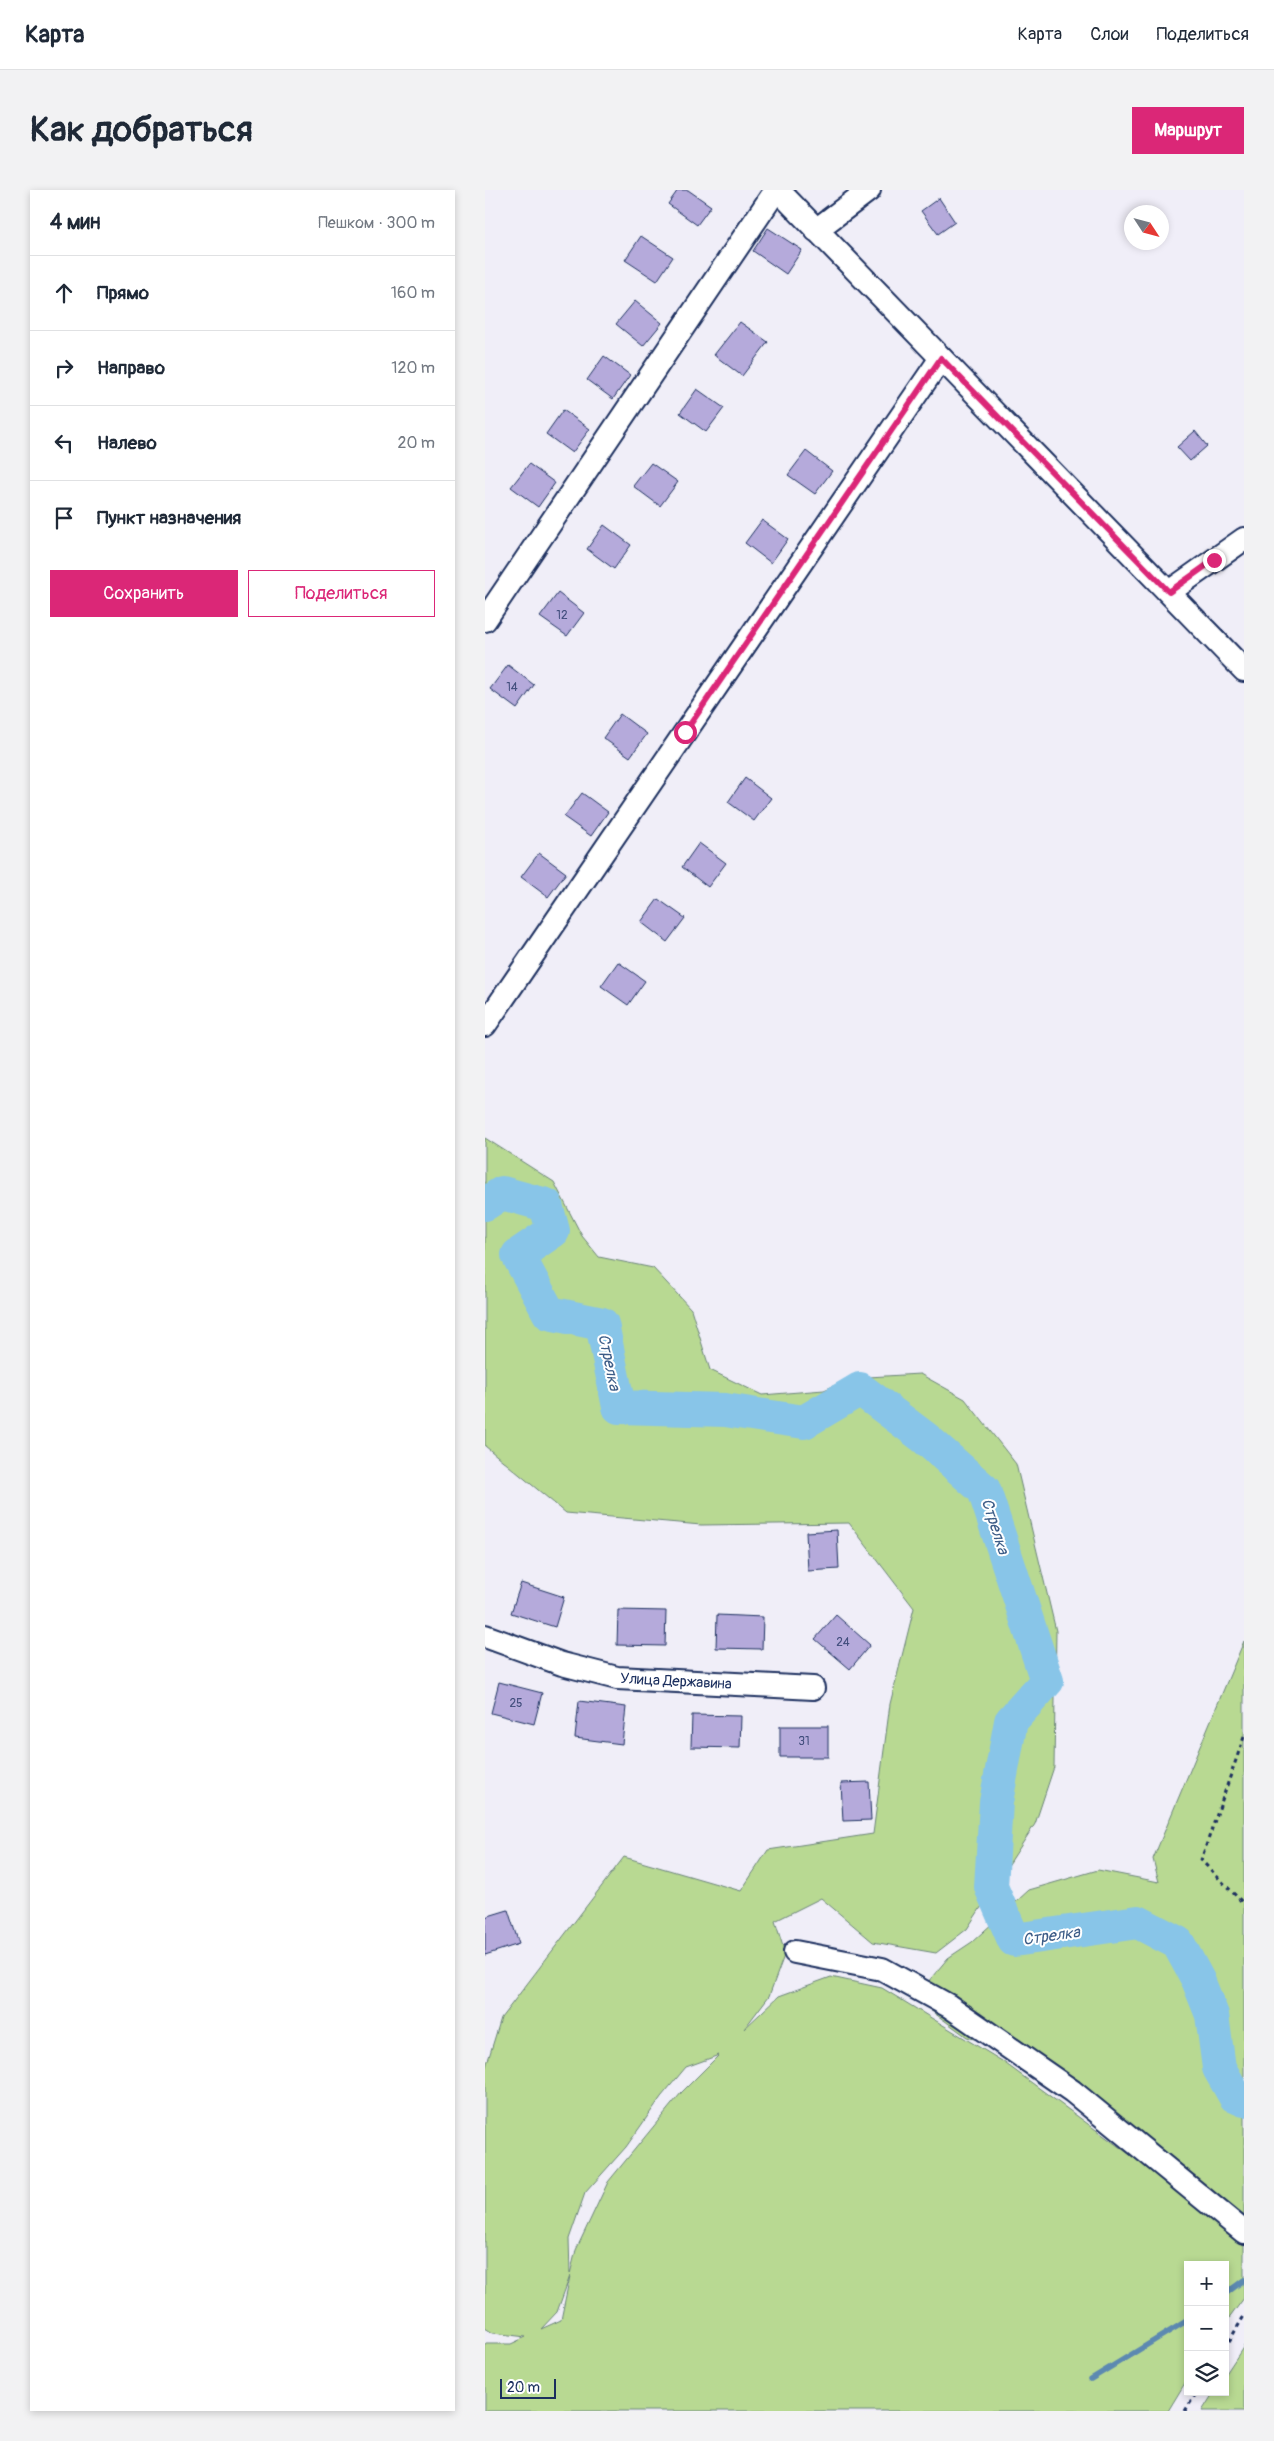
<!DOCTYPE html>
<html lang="ru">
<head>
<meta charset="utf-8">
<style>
  body { margin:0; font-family:Pangolin,sans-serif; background:#f2f2f3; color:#1f2937 }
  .controls { position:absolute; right:15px; bottom:15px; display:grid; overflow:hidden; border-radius:0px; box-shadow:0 2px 8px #0003 }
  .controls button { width:45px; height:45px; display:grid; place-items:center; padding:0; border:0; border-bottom:1px solid #e0e1e3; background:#fff; color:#1f2937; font:25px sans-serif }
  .compass { position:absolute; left:639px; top:15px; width:45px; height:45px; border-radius:50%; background:#fff; box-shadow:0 2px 8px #0003; rotate:126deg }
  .scale { position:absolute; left:15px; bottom:12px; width:56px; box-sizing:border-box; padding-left:5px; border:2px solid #1b2f5e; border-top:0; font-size:14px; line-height:18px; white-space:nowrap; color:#1b2f5e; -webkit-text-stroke:4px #fff; paint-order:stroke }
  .stop { position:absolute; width:15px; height:15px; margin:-11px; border:4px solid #db2777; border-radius:50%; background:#fff }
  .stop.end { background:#db2777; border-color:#fff; box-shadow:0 1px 5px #0008 }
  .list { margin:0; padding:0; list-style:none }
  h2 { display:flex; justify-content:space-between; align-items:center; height:65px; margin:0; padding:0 20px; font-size:21px }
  h2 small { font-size:16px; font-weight:400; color:#747a83 }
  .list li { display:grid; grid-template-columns:32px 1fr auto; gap:15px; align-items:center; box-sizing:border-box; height:75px; padding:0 20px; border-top:1px solid #e0e1e3 }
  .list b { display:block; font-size:19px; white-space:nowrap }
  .list em { font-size:16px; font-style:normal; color:#747a83 }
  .actions { display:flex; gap:10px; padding:15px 20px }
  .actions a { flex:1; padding:11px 0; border:1px solid #db2777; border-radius:0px; text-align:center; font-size:18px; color:#db2777 }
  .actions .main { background:#db2777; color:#fff }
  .icon { flex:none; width:28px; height:28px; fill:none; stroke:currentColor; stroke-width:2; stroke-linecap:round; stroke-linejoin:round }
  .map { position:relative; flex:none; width:759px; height:2221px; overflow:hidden; border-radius:0px }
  header { display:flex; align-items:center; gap:30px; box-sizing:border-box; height:70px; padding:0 25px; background:#fff; border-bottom:1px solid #e0e1e3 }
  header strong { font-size:24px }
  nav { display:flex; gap:28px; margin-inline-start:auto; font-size:18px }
  .intro { display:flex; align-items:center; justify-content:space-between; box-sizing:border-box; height:120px; padding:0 30px }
  h1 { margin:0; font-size:35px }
  .button { padding:12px 22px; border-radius:0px; background:#db2777; color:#fff; font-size:18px; font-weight:700 }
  main { display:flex; gap:30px; padding:0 30px }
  aside { flex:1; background:#fff; border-radius:0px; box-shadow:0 2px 8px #0003 }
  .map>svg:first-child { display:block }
  .green { fill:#b8d992; stroke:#6a8478; fill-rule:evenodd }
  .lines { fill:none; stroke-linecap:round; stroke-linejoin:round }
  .stream { stroke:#5c89b1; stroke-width:5.5 }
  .river { stroke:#88c5e8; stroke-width:34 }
  .building { fill:#b5aadb; stroke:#1b2f5e }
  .minor-casing { stroke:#1b2f5e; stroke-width:26 }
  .path { stroke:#1b2f5e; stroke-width:3; stroke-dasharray:4 4; stroke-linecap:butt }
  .minor { stroke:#fff; stroke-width:22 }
  .route { stroke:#db2777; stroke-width:6 }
  .labels { text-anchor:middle; stroke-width:4; stroke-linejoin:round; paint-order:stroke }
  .number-label { font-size:12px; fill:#424e7d }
  .street-label { font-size:15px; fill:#1b2f5e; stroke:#fff }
  .water-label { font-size:16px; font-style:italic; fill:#3c5c87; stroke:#fff }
</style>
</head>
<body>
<header>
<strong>Карта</strong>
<nav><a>Карта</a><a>Слои</a><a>Поделиться</a></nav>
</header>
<div class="intro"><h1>Как добраться</h1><a class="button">Маршрут</a></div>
<main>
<aside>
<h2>4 мин<small>Пешком · 300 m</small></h2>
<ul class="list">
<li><svg class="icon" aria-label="ahead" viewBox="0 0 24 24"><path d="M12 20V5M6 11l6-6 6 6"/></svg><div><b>Прямо</b></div><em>160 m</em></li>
<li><svg class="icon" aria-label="right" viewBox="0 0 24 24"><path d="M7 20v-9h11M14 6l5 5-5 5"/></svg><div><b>Направо</b></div><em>120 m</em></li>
<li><svg class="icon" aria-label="left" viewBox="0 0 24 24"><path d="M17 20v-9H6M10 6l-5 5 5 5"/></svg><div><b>Налево</b></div><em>20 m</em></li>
<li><svg class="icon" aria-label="arrive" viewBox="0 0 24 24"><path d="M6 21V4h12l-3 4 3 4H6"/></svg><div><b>Пункт назначения</b></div></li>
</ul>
<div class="actions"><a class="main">Сохранить</a><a>Поделиться</a></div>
</aside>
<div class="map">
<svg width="759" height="2221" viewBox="0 0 759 2221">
  <rect width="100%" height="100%" fill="#f0eef8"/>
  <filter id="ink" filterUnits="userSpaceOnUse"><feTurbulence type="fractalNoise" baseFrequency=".02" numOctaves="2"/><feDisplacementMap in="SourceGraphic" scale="10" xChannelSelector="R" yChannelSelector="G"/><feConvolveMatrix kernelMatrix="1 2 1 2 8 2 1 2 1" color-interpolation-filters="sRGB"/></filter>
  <g filter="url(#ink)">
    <!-- green -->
    <g class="green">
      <path d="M0 948 69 992 97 1046 114 1067 168 1078 206 1119 225 1180 277 1205 339 1200 366 1188 435 1184 480 1209 531 1274 571 1441 569 1577 550 1634 482 1739 451 1763 388 1752 336 1708 290 1731 300 1763 284 1806 259 1839 294 1806 346 1787 397 1798 517 1871 678 1989 759 2055V2108L740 2134V2075H703V2188L683 2221H0V2154H26L41 2147 8 2143 0 2138V1880L16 1828 139 1667 256 1701 283 1660 388 1644 405 1514 429 1418 364 1333 216 1335 81 1323 0 1256ZM234 1865 196 1903 123 1992 91 2060 85 2084 84 2049 100 2003 141 1957 176 1907 201 1877ZM85 2086 76 2130 56 2139 72 2122Z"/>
      <polygon points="759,1451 759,2033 507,1854 482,1847 445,1820 442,1793 463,1768 487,1752 544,1700 613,1680 674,1692 668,1669"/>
      <polygon points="759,2156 759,2221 717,2221 729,2202 740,2202 740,2185"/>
    </g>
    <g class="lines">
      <!-- stream -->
      <g class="stream">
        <polyline points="740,2104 759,2090"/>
        <polyline points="606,2189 703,2130"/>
      </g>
      <!-- river -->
      <polyline class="river" points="0,1014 17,1003 61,1015 68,1041 33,1065 64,1123 117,1134 134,1217 240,1220 319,1232 375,1199 440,1248 499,1300 562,1491 526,1531 511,1612 506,1697 529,1750 653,1732 693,1753 713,1790 727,1825 734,1878 750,1906 759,1910"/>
    </g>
    <!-- building -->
    <g class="building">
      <polygon points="193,0 203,0 226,16 212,35 183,14"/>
      <polygon points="454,8 470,32 453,44 436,21"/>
      <polygon points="283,38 317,60 301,84 268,61"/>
      <polygon points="156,46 188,67 172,91 140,70"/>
      <polygon points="150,111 177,133 158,156 131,134"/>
      <polygon points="255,132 283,152 257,186 229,165"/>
      <polygon points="119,166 145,185 128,209 102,190"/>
      <polygon points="212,199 239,218 221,242 195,223"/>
      <polygon points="78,220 105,239 87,263 61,244"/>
      <polygon points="710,241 722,256 705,271 692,257"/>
      <polygon points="321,261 347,281 330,304 303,285"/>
      <polygon points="166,273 193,292 175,316 148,296"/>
      <polygon points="44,274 70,293 53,317 26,297"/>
      <polygon points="277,330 303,349 286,373 260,353"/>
      <polygon points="119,335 146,355 129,379 102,359"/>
      <polygon points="73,403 99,423 82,446 55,427"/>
      <polygon points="23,475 49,495 32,519 5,499"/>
      <polygon points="135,524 162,544 145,567 118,548"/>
      <polygon points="260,588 286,608 269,631 243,612"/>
      <polygon points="97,603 123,622 106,646 79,627"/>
      <polygon points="214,653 241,673 223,697 197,677"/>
      <polygon points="54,663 81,683 63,707 36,687"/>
      <polygon points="173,709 200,728 182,752 156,732"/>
      <polygon points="133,772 160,791 143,815 116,796"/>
      <polygon points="352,1340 354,1379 323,1381 321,1342"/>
      <polygon points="36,1393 79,1407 70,1437 26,1423"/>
      <polygon points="133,1420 181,1421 180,1456 132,1455"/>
      <polygon points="232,1425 278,1427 277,1459 231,1458"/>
      <polygon points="351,1425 385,1455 365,1479 330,1449"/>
      <polygon points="14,1492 57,1503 49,1534 6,1523"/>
      <polygon points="94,1511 141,1517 137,1554 90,1548"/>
      <polygon points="207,1525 256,1526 255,1558 206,1557"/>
      <rect x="295" y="1536" width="48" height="31"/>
      <polygon points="384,1592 386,1630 358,1631 356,1593"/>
      <polygon points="23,1720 34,1754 0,1765 0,1727"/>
    </g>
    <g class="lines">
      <defs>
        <g id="minor">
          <polyline points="293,0 759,480"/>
          <polyline points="331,40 384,0"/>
          <polyline points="684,402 759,349"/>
          <polyline points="0,430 291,0"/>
          <polyline points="0,835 456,168"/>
          <polyline points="0,1446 77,1474 132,1488 328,1498"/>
          <polyline points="310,1762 397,1779 464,1816 587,1901 759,2042"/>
        </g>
      </defs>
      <!-- minor casing -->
      <use href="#minor" class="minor-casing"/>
      <!-- path -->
      <g class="path">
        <polyline points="759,1547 716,1670 759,1714"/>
        <polyline points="740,2158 759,2126"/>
        <polyline points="700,2221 712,2202"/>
      </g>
      <!-- minor -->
      <use href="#minor" class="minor"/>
    </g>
  </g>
  <g class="lines" filter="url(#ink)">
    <!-- route -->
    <polyline class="route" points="200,542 456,168 684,402 729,370"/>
  </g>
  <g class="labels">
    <!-- number labels -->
    <g class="number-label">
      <text x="77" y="429">12</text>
      <text x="27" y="501">14</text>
      <text x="358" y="1456">24</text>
      <text x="31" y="1517">25</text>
      <text x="319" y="1555">31</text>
    </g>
    <!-- street labels -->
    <g class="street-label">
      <text transform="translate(191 1491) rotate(3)" y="5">Улица Державина</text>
    </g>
    <!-- water labels -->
    <g class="water-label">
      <text transform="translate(125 1172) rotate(78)" y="6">Стрелка</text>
      <text transform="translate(511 1336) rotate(72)" y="6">Стрелка</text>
      <text transform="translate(566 1745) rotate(-8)" y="6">Стрелка</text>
    </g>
  </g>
</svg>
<div class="controls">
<button>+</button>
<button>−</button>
<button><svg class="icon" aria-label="layers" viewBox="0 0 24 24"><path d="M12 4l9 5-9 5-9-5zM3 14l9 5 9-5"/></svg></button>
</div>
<svg class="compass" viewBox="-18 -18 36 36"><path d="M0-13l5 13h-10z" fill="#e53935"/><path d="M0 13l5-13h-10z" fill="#747a83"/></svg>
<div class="scale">20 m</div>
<div class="stop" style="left:200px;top:542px"></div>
<div class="stop end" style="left:729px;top:370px"></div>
</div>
</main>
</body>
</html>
